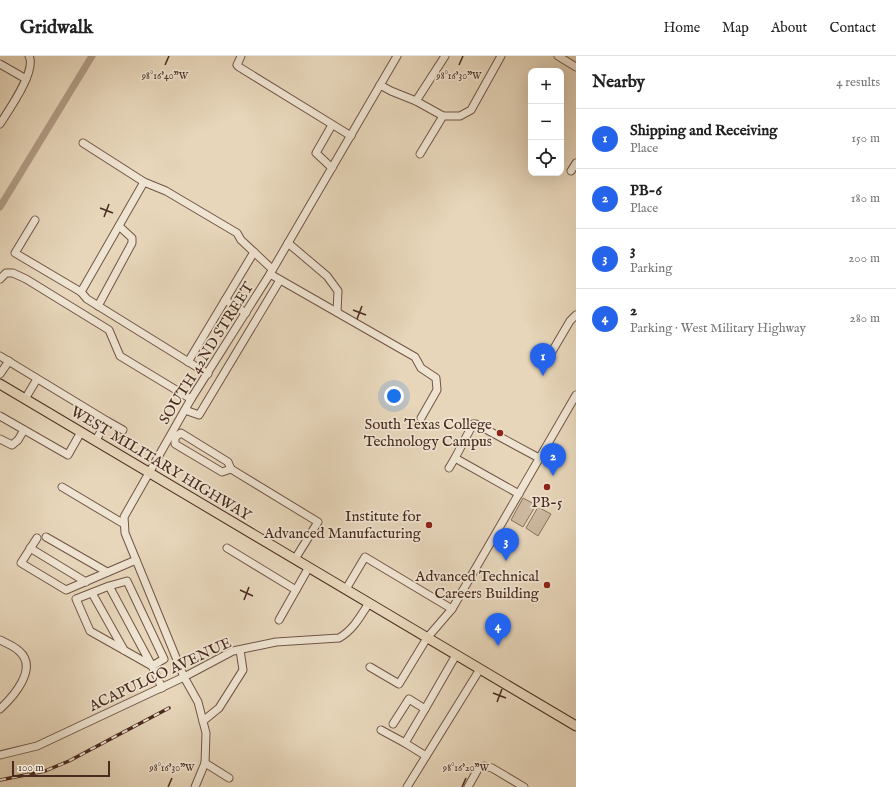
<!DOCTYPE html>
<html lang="en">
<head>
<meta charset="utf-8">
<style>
  body { margin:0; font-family:"IM FELL English",serif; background:#f6f6f6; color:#222 }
  .controls { position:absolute; right:12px; top:12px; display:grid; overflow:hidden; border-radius:8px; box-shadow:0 4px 16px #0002 }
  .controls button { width:36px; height:36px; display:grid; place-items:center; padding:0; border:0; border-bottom:1px solid #e0e0e0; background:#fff; color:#222; font:20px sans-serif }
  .scale { position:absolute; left:12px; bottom:10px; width:98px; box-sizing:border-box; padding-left:4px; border:2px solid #492a1e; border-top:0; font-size:11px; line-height:14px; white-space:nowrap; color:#492a1e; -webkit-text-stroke:3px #efe4d2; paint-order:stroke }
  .you { position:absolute; left:394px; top:340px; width:14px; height:14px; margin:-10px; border:3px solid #fff; border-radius:50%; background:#1a73e8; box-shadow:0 0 0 6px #1a73e833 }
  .badge { display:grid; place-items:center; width:26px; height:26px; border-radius:50%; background:#2563eb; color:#fff; font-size:13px; font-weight:700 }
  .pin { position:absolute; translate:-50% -33px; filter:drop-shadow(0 1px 2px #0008) }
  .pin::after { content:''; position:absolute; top:21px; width:14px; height:12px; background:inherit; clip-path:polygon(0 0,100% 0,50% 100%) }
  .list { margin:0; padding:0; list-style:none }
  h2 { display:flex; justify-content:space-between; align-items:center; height:52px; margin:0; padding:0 16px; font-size:17px }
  h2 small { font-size:13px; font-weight:400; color:#767676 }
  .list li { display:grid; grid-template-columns:26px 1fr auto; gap:12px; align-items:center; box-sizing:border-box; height:60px; padding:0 16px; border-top:1px solid #e0e0e0 }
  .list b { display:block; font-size:15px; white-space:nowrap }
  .list p { margin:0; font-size:13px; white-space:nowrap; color:#767676 }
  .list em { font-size:13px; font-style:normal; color:#767676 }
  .icon { flex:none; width:22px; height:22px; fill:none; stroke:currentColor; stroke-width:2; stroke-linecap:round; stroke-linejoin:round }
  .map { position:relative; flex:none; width:576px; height:731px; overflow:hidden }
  header { display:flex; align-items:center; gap:24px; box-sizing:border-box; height:56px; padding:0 20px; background:#fff; border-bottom:1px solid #e0e0e0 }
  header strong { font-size:19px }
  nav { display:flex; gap:22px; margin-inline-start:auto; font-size:14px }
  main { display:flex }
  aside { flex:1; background:#fff }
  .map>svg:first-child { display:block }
  .green { fill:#ccb99f; stroke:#8a725e }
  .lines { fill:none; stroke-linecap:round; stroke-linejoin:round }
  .canal { stroke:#b19c85; stroke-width:7 }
  .minor-casing { stroke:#705545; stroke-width:9 }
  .major-casing { stroke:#492a1e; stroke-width:11 }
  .minor { stroke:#efe4d2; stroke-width:7 }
  .major { stroke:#e7d6ba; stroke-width:9 }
  .rail-casing { stroke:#492a1e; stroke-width:3.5 }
  .rail { stroke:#efe4d2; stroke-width:2; stroke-dasharray:6; stroke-linecap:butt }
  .ticks { fill:none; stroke:#492a1e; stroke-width:1.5 }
  .poi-dot { fill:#8f2418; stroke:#efe4d2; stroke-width:1.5 }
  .labels { text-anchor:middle; stroke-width:3.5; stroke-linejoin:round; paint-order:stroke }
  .street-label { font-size:15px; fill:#492a1e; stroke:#efe4d2 }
  .poi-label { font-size:15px; fill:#492a1e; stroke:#efe4d2; text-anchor:end }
  .ticks-label { font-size:10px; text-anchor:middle; fill:#492a1e; stroke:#efe4d2; stroke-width:3.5; stroke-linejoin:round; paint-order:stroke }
</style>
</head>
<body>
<header>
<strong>Gridwalk</strong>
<nav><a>Home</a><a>Map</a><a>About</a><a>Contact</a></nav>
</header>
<main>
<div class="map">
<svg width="576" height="731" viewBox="0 0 576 731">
  <rect width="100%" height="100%" fill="#e7d6ba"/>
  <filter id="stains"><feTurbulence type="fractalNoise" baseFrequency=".005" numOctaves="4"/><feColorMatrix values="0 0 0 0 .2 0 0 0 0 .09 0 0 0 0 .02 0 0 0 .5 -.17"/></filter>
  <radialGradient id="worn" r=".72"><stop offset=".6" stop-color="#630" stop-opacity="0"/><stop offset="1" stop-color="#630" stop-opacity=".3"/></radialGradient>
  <!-- green -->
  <g class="green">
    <polygon points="523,442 536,449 523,471 511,464"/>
    <polygon points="538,451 551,458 538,480 526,472"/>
  </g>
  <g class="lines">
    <!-- canal -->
    <polyline class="canal" points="0,151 92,0"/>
    <defs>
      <g id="minor">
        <polyline points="241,0 237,9 239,11 351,80"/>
        <polyline points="558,0 576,11"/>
        <polyline points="0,8 26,23"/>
        <polyline points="380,29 391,35 416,45 443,60 460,60 471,54 501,0"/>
        <polyline points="416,45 445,0"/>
        <path d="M0 68C8 55 37 15 29 0"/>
        <polyline points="83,87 144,126"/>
        <polyline points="420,98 443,60"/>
        <polyline points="332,112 316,97 332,69"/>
        <polyline points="571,115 576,107"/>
        <polyline points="35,164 15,197 81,236"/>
        <polyline points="288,187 327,220 338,235 337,256"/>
        <polyline points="270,218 415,301 421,312 436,322 437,334 421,362"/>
        <polyline points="0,223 6,217 13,217 26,223 109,274 120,300 191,343"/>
        <polyline points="225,244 246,257"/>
        <polyline points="98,250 132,187 132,182 119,170"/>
        <polyline points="550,299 570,265 576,259"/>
        <polyline points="0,300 107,365 96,384"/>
        <polyline points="188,306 254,196"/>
        <polyline points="0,318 9,305"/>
        <polyline points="208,318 87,243 81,236 144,126 166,135 237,177 241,184 272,213"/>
        <polyline points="25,343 37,323"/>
        <polyline points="185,354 199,359 280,224"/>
        <polyline points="0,360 68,399 81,376"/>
        <polyline points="107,365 123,374"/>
        <polyline points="175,381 181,377 228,406 231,413 318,466 295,503"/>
        <polyline points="175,381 175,388 222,416 231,413"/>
        <polyline points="0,383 12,389 18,384 24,374"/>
        <polyline points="455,402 473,368 476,368 539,402"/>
        <polyline points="449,412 455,402 519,438"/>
        <polyline points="62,431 124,468"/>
        <polyline points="46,481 107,516"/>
        <polyline points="37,482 21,507 66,534 136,504"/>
        <polyline points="30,492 86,526"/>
        <polyline points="227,492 296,534"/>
        <polyline points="109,530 127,525 164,603 152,610 90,575 76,543 109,530 152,610 162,632"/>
        <polyline points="346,533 365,501 452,553"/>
        <polyline points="92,537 124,594"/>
        <polyline points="279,564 309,511"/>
        <path d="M0 584C6 587 14 590 19 595 39 612 13 641 0 653"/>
        <polyline points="370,611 399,628 427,582 452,553 576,339"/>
        <polyline points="425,653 405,687 426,700"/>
        <polyline points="203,665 219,652 243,614 240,594"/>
        <polyline points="393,668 409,643 425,653 456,599"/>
        <polyline points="381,674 405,687"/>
        <path d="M0 699 37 690 184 621 233 595 276 586 339 582C353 574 360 561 369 547"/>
        <polyline points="205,707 229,722"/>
        <polyline points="195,731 205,707 206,677 198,646 184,621 125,477 124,461 191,343 270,218 397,0"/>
        <polyline points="407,731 480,613"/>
        <polyline points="468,731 478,713 484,710 492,712 524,731"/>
      </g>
      <polyline id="major" points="0,328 576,670"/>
    </defs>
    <!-- minor casing -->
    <use href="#minor" class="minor-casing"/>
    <!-- major casing -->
    <use href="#major" class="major-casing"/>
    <!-- minor -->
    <use href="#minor" class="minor"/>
    <!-- major -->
    <use href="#major" class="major"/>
    <defs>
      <polyline id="rail" points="0,724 45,715 69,705 169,652"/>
    </defs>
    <!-- rail casing -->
    <use href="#rail" class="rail-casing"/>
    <!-- rail -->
    <use href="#rail" class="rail"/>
  </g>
  <!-- ticks -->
  <path class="ticks" d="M165 9 169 0M459 9 463 0M100 152 113 157M104 161 109 148M353 254 366 259M357 263 362 250M240 534 253 540M244 544 249 531M493 637 506 642M497 646 502 633M168 731 172 722M462 731 466 722"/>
  <!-- markers -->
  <g class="poi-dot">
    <circle cx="500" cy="377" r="4"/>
    <circle cx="547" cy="431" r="4"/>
    <circle cx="429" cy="469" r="4"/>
    <circle cx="547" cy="529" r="4"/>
  </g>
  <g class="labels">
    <!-- street labels -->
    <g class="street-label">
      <text transform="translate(206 297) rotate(-58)" y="5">SOUTH 42ND STREET</text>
      <text transform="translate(161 407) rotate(31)" y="5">WEST MILITARY HIGHWAY</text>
      <text transform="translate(160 618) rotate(-25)" y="5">ACAPULCO AVENUE</text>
    </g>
    <!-- poi labels -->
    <g class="poi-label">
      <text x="492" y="373">South Texas College<tspan x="492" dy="17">Technology Campus</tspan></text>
      <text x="547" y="451" text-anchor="middle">PB-5</text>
      <text x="421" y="465">Institute for<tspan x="421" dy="17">Advanced Manufacturing</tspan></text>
      <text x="539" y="525">Advanced Technical<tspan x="539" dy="17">Careers Building</tspan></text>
    </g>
  </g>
  <g class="ticks-label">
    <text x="459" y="23">98°16'30"W</text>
    <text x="165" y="23">98°16'40"W</text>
    <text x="172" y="715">98°16'30"W</text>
    <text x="466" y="715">98°16'20"W</text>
  </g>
  <rect width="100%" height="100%" filter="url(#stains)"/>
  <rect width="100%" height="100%" fill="url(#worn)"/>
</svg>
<div class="controls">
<button>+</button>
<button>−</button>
<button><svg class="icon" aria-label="locate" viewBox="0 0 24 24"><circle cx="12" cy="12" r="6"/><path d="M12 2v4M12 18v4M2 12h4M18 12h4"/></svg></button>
</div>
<div class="scale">100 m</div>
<div class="you"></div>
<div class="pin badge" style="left:543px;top:320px">1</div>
<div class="pin badge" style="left:553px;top:420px">2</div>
<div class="pin badge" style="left:506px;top:505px">3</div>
<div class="pin badge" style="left:498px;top:590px">4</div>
</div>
<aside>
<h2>Nearby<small>4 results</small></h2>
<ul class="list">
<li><span class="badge">1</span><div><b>Shipping and Receiving</b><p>Place</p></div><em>150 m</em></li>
<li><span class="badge">2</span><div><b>PB-6</b><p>Place</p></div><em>180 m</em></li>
<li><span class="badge">3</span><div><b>3</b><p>Parking</p></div><em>200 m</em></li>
<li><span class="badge">4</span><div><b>2</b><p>Parking · West Military Highway</p></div><em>280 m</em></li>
</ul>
</aside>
</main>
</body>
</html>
